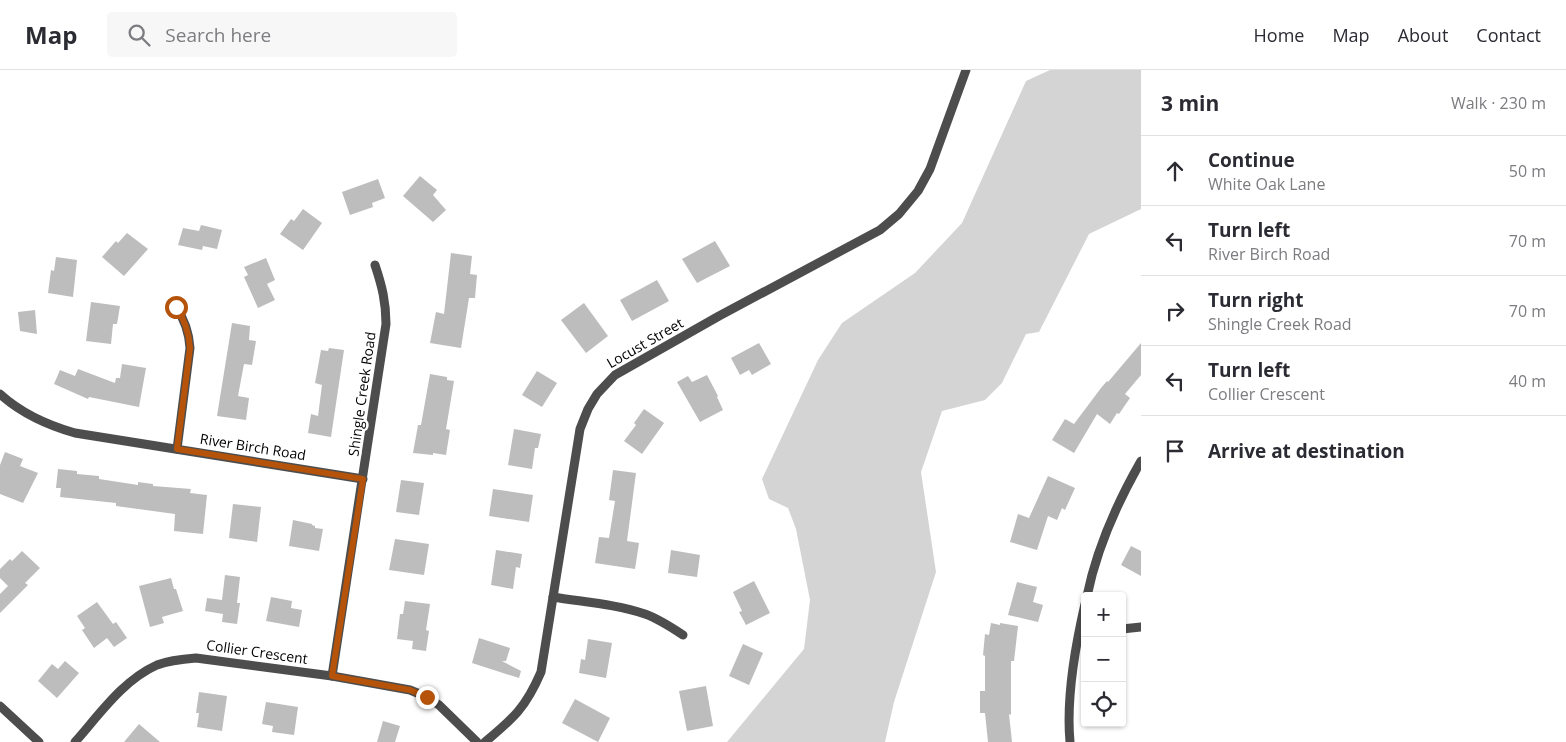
<!DOCTYPE html>
<html lang="en">
<head>
<meta charset="utf-8">
<style>
  body { margin:0; font-family:"Open Sans",sans-serif; background:#f7f7f7; color:#2b2b33 }
  .controls { position:absolute; right:15px; bottom:15px; display:grid; overflow:hidden; border-radius:5px; box-shadow:0 1px 4px #0004 }
  .controls button { width:45px; height:45px; display:grid; place-items:center; padding:0; border:0; border-bottom:1px solid #e1e1e2; background:#fff; color:#2b2b33; font:25px sans-serif }
  .stop { position:absolute; width:15px; height:15px; margin:-11px; border:4px solid #b45309; border-radius:50%; background:#fff }
  .stop.end { background:#b45309; border-color:#fff; box-shadow:0 1px 5px #0008 }
  .list { margin:0; padding:0; list-style:none }
  h2 { display:flex; justify-content:space-between; align-items:center; height:65px; margin:0; padding:0 20px; font-size:21px }
  h2 small { font-size:16px; font-weight:400; color:#7c7c81 }
  .list li { display:grid; grid-template-columns:32px 1fr auto; gap:15px; align-items:center; box-sizing:border-box; height:70px; padding:0 20px; border-top:1px solid #e1e1e2 }
  .list b { display:block; font-size:19px; white-space:nowrap }
  .list p { margin:0; font-size:16px; white-space:nowrap; color:#7c7c81 }
  .list em { font-size:16px; font-style:normal; color:#7c7c81 }
  .icon { flex:none; width:28px; height:28px; fill:none; stroke:currentColor; stroke-width:2; stroke-linecap:round; stroke-linejoin:round }
  .map { position:relative; flex:none; width:1141px; height:672px; overflow:hidden }
  header { display:flex; align-items:center; gap:30px; box-sizing:border-box; height:70px; padding:0 25px; background:#fff; border-bottom:1px solid #e1e1e2 }
  header strong { font-size:24px }
  nav { display:flex; gap:28px; margin-inline-start:auto; font-size:18px }
  .search { width:350px; height:45px; background:#f7f7f7; display:flex; align-items:center; gap:12px; box-sizing:border-box; padding:0 18px; border-radius:5px; color:#7c7c81; font-size:19px }
  main { display:flex }
  aside { flex:1; background:#fff }
  .map>svg:first-child { display:block }
  .green { fill:#d4d4d4 }
  .building { fill:#bdbdbd }
  .lines { fill:none; stroke-linecap:round; stroke-linejoin:round }
  .minor { stroke:#4d4d4d; stroke-width:9 }
  .route { stroke:#b45309; stroke-width:6 }
  .labels { text-anchor:middle; stroke-width:5; stroke-linejoin:round; paint-order:stroke }
  .street-label { font-size:14px; fill:#000; stroke:#fff }
</style>
</head>
<body>
<header>
<strong>Map</strong>
<div class="search"><svg class="icon" aria-label="search" viewBox="0 0 24 24"><circle cx="10" cy="10" r="6"/><path d="M15 15l6 6"/></svg>Search here</div>
<nav><a>Home</a><a>Map</a><a>About</a><a>Contact</a></nav>
</header>
<main>
<div class="map">
<svg width="1141" height="672" viewBox="0 0 1141 672">
  <rect width="100%" height="100%" fill="#fff"/>
  <!-- green -->
  <polygon class="green" points="1050,0 1141,0 1141,139 1089,164 1039,262 1026,264 1002,313 985,330 942,341 921,402 936,502 894,632 885,672 727,672 804,579 810,530 796,459 788,438 769,429 762,409 818,290 842,253 915,203 962,153 1026,11"/>
  <!-- building -->
  <g class="building">
    <polygon points="420,106 437,120 433,125 446,140 433,152 403,126"/>
    <polygon points="378,109 385,128 372,133 373,137 350,145 342,122"/>
    <polygon points="303,139 322,153 303,180 280,164 291,149 294,151"/>
    <polygon points="201,155 222,160 217,179 203,176 202,180 178,175 183,158 199,161"/>
    <polygon points="127,163 148,179 124,206 102,187 116,171 118,173"/>
    <polygon points="715,171 730,196 697,213 682,189"/>
    <polygon points="451,183 472,186 470,204 477,205 475,228 469,228 461,278 430,273 436,242 444,244"/>
    <polygon points="56,187 77,190 73,227 48,223 51,200 54,201"/>
    <polygon points="266,188 275,210 267,214 275,230 258,238 244,207 248,205 244,197"/>
    <polygon points="657,210 669,231 632,251 620,230"/>
    <polygon points="91,232 120,236 117,254 113,254 111,274 86,271"/>
    <polygon points="584,233 608,266 586,283 561,250"/>
    <polygon points="35,240 37,264 20,261 18,242"/>
    <polygon points="232,253 250,256 249,270 256,271 252,295 244,294 238,326 249,328 246,350 217,346"/>
    <polygon points="759,273 771,294 752,305 749,300 740,305 731,288"/>
    <polygon points="1141,273 1141,305 1125,324 1130,328 1119,344 1117,343 1110,354 1097,344 1074,383 1052,370 1065,349 1074,354 1101,318 1107,311 1108,312"/>
    <polygon points="329,278 344,280 331,367 308,363 311,344 318,346 322,315 315,313 321,280 328,281"/>
    <polygon points="122,294 146,298 139,337 89,327 88,329 54,314 60,300 75,306 78,299 115,313 116,308 120,308"/>
    <polygon points="537,301 557,313 542,337 522,325"/>
    <polygon points="430,304 447,307 447,310 454,311 446,359 450,360 446,385 433,383 433,385 413,383 418,355 421,355"/>
    <polygon points="707,305 718,326 717,327 723,340 700,352 677,312 688,306 692,312"/>
    <polygon points="644,339 664,353 642,384 624,371 636,355 634,353"/>
    <polygon points="514,359 541,364 538,378 535,378 532,399 508,395"/>
    <polygon points="5,382 23,389 20,396 38,403 23,433 0,424 0,395"/>
    <polygon points="58,399 77,401 77,404 99,406 99,409 138,415 138,412 153,414 153,416 191,419 190,423 207,425 203,464 174,461 175,444 116,436 116,433 60,427 61,418 56,418"/>
    <polygon points="613,400 636,403 627,471 639,473 635,499 595,493 599,467 609,468 615,431 609,430"/>
    <polygon points="1048,406 1075,418 1065,440 1062,438 1057,450 1048,446 1037,480 1010,472 1018,444 1029,448"/>
    <polygon points="401,410 424,413 419,445 396,442"/>
    <polygon points="493,419 533,425 529,452 489,446"/>
    <polygon points="233,434 261,437 257,472 229,468"/>
    <polygon points="293,450 312,454 312,455 315,456 315,458 323,459 319,481 289,476"/>
    <polygon points="395,469 429,474 424,505 389,500"/>
    <polygon points="1131,476 1141,481 1141,506 1121,495"/>
    <polygon points="496,480 522,484 520,498 516,497 513,519 491,515"/>
    <polygon points="671,480 700,485 697,507 668,503"/>
    <polygon points="22,481 40,498 25,513 28,515 0,543 0,524 8,516 0,508 0,499 10,489 12,491"/>
    <polygon points="225,505 240,507 237,533 240,533 237,554 222,552 223,544 205,541 207,528 222,530"/>
    <polygon points="171,508 174,519 176,519 183,541 162,547 164,553 150,557 139,516"/>
    <polygon points="754,511 770,543 746,555 739,542 742,541 733,522"/>
    <polygon points="1017,512 1037,517 1033,532 1043,535 1038,552 1008,545"/>
    <polygon points="271,527 292,531 291,538 302,540 299,557 266,551"/>
    <polygon points="405,531 430,534 426,560 429,561 426,581 412,579 413,571 397,569 400,544 403,544"/>
    <polygon points="97,532 113,554 116,552 127,568 114,577 107,568 94,578 82,560 85,558 77,546"/>
    <polygon points="991,553 1000,555 1000,553 1018,556 1014,591 1011,591 1011,645 1009,644 1012,672 988,672 985,643 980,643 980,621 985,621 985,586 983,585 985,564 989,565"/>
    <polygon points="479,568 510,578 506,591 502,591 521,601 519,608 472,593"/>
    <polygon points="588,569 612,573 606,608 579,603 581,589 585,590"/>
    <polygon points="743,574 763,583 749,615 729,606"/>
    <polygon points="65,591 79,603 57,628 38,611 52,594 58,599"/>
    <polygon points="706,616 713,656 687,661 679,621"/>
    <polygon points="199,622 227,626 222,661 197,657 199,643 196,643"/>
    <polygon points="575,629 610,648 598,672 562,653"/>
    <polygon points="266,632 298,637 294,665 272,662 273,656 262,654"/>
    <polygon points="383,651 400,656 395,672 377,672"/>
    <polygon points="139,654 160,672 124,672"/>
  </g>
  <g class="lines">
    <!-- minor -->
    <g class="minor">
      <path d="M176 237C185 250 189 262 190 278L177 379"/>
      <path d="M0 324C22 344 47 355 75 363L363 409"/>
      <path d="M1087 526C1097 477 1117 433 1141 391"/>
      <path d="M553 527C583 532 616 534 645 544 659 549 671 557 683 565"/>
      <polyline points="1122,559 1141,557"/>
      <path d="M332 606 386 254C386 232 382 216 375 195"/>
      <polyline points="0,636 39,672"/>
      <path d="M75 672C99 645 123 610 157 595 170 590 183 589 196 588L332 606 410 620 427 627 439 635 477 672"/>
      <path d="M485 672C514 648 526 637 541 602L580 359 588 339 597 324 615 305 719 246 880 160 899 144 918 121 930 99 966 0"/>
      <path d="M1070 672C1066 628 1075 577 1085 534"/>
    </g>
  </g>
  <g class="lines">
    <!-- route -->
    <path class="route" d="M176 237C185 250 189 262 190 278L177 379 363 409 332 606 410 620 427 627"/>
  </g>
  <g class="labels">
    <!-- street labels -->
    <g class="street-label">
      <text transform="translate(645 273) rotate(-30)" y="5">Locust Street</text>
      <text transform="translate(362 324) rotate(-82)" y="5">Shingle Creek Road</text>
      <text transform="translate(253 377) rotate(9)" y="5">River Birch Road</text>
      <text transform="translate(257 582) rotate(8)" y="5">Collier Crescent</text>
    </g>
  </g>
</svg>
<div class="controls">
<button>+</button>
<button>−</button>
<button><svg class="icon" aria-label="locate" viewBox="0 0 24 24"><circle cx="12" cy="12" r="6"/><path d="M12 2v4M12 18v4M2 12h4M18 12h4"/></svg></button>
</div>
<div class="stop" style="left:176px;top:237px"></div>
<div class="stop end" style="left:427px;top:627px"></div>
</div>
<aside>
<h2>3 min<small>Walk · 230 m</small></h2>
<ul class="list">
<li><svg class="icon" aria-label="ahead" viewBox="0 0 24 24"><path d="M12 20V5M6 11l6-6 6 6"/></svg><div><b>Continue</b><p>White Oak Lane</p></div><em>50 m</em></li>
<li><svg class="icon" aria-label="left" viewBox="0 0 24 24"><path d="M17 20v-9H6M10 6l-5 5 5 5"/></svg><div><b>Turn left</b><p>River Birch Road</p></div><em>70 m</em></li>
<li><svg class="icon" aria-label="right" viewBox="0 0 24 24"><path d="M7 20v-9h11M14 6l5 5-5 5"/></svg><div><b>Turn right</b><p>Shingle Creek Road</p></div><em>70 m</em></li>
<li><svg class="icon" aria-label="left" viewBox="0 0 24 24"><path d="M17 20v-9H6M10 6l-5 5 5 5"/></svg><div><b>Turn left</b><p>Collier Crescent</p></div><em>40 m</em></li>
<li><svg class="icon" aria-label="arrive" viewBox="0 0 24 24"><path d="M6 21V4h12l-3 4 3 4H6"/></svg><div><b>Arrive at destination</b></div></li>
</ul>
</aside>
</main>
</body>
</html>
